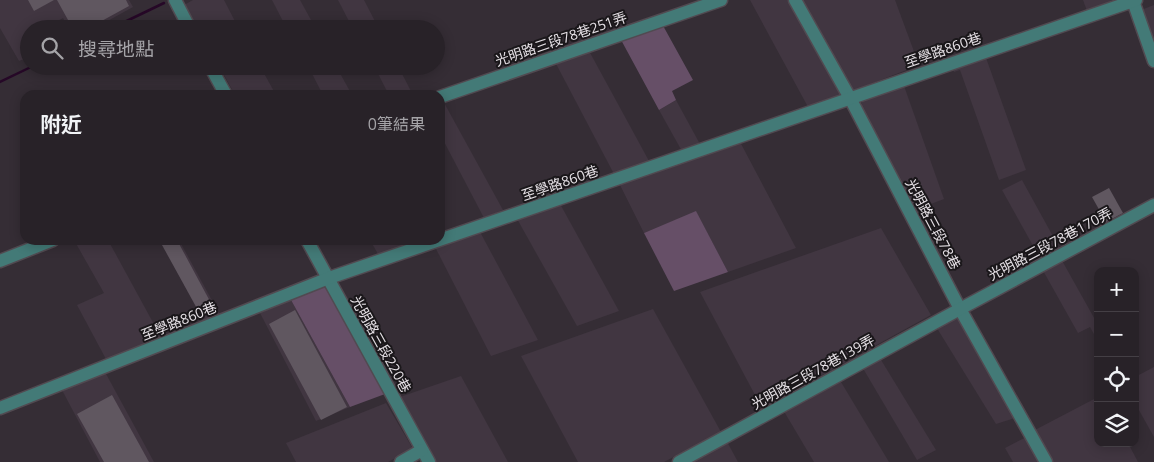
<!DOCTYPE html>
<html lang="zh-TW">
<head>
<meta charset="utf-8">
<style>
  body { margin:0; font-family:"Open Sans","Noto Sans TC",sans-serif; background:#302a30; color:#f1f3f6 }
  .controls { position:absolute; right:15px; bottom:15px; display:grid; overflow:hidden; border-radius:10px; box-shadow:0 2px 12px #0003 }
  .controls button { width:45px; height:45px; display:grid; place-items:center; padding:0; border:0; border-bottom:1px solid #443f45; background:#282228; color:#f1f3f6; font:25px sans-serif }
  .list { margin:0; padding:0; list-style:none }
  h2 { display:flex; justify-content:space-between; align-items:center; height:65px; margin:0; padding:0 20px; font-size:21px }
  h2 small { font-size:16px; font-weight:400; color:#a5a4a8 }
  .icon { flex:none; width:28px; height:28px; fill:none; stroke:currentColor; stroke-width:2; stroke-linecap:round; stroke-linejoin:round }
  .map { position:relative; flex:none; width:1154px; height:462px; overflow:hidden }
  .search { position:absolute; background:#282228; box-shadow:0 2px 12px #0003; left:20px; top:20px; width:425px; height:55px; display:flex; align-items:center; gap:12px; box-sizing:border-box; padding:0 18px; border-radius:28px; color:#a5a4a8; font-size:19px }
  .panel { position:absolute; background:#282228; box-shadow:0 2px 12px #0003; left:20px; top:90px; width:425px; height:155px; border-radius:15px }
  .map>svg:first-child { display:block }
  .built { fill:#413641 }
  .green { fill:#664f67 }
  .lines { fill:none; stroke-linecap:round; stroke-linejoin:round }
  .stream { stroke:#260827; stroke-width:2.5 }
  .building { fill:#605760 }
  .minor-casing { stroke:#514a51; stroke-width:15 }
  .minor { stroke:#437a77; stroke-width:12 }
  .labels { text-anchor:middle; stroke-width:4; stroke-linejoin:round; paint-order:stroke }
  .street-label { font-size:14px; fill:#e6e1e6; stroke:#1a171a }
</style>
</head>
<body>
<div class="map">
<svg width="1154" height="462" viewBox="0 0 1154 462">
  <rect width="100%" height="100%" fill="#352d35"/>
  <!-- built -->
  <g class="built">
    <polygon points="0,0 129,0 133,7 93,29 69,29 63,18 54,23 57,29 29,29 29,57 19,61 0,28"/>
    <polygon points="193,0 224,0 239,29 198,29 184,5"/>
    <polygon points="272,0 300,0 316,29 287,29"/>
    <polygon points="338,0 364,0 379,29 353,29"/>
    <polygon points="750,0 790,0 842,94 808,107"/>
    <polygon points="798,0 895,0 919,65 848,93"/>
    <polygon points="1083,0 1113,0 1087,11"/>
    <polygon points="1154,5 1154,48 1141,10"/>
    <polygon points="588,49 649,161 614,174 554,60"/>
    <polygon points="985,55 1026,170 999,180 960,70 954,72 952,66"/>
    <polygon points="219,66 260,66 276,95 235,95"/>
    <polygon points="308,66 336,66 352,95 323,95"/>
    <polygon points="374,66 398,66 413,95 389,95"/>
    <polygon points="903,83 944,199 915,210 861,107 863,96"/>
    <polygon points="442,99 503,210 484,218 440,134 440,100"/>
    <polygon points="676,100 701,146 683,153 659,110"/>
    <polygon points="739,140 796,248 728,272 696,212 644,233 618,181"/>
    <polygon points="1022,180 1060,249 1041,260 1002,190"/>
    <polygon points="559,202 619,311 577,326 516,217"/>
    <polygon points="881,228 931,315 762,408 700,292"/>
    <polygon points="479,230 538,340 491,356 435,247"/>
    <polygon points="74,240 108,240 162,339 107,361 77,305 104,293"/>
    <polygon points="160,240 179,240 221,317 204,322"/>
    <polygon points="370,240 419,240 378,254"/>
    <polygon points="1060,257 1098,325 1098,335 1095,336 1090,327 1078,333 1041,267"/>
    <polygon points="291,300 350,407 316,421 260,313"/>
    <polygon points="653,309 721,432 664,462 578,462 521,356"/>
    <polygon points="960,313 1015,418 996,424 935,325"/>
    <polygon points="878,355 936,450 917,460 861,365"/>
    <polygon points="1154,367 1154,437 1135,403 1135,377"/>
    <polygon points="105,372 154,462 100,462 62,390"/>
    <polygon points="461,376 508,462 435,462 400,397"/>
    <polygon points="838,377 889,462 814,462 782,408"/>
    <polygon points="1098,397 1098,443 1128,443 1138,462 1050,462 1033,431"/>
    <polygon points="386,403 413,449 388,462 296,462 286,443"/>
    <polygon points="1028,436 1042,462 1013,462 1005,448"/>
    <polygon points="725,438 738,462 681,462"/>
  </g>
  <!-- green -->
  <g class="green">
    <polygon points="661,22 693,80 672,91 676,100 659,110 620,38"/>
    <polygon points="696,211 728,272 674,291 644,233"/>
    <polygon points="326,284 385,394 350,407 291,300"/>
  </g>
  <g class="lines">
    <!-- stream -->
    <g class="stream">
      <polyline points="110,29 164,3"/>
      <polyline points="0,82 33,66"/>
    </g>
  </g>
  <!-- building -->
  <g class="building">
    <polygon points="28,0 54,0 34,11"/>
    <polygon points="57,0 126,0 129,6 98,23 99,25 91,29 73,29"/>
    <polygon points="1109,188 1123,213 1106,222 1092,197"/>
    <polygon points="171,240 177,240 212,305 199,312 162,245"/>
    <polygon points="295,310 347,407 321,420 269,324"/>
    <polygon points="112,395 149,462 104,462 77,414"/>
  </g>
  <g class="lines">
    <defs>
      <g id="minor">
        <polyline points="175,0 190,29"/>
        <polyline points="795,0 850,98 960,309 1046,462"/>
        <polyline points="1133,1 1154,61"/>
        <polyline points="210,66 226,95"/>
        <polyline points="440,97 721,0"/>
        <polyline points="307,240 429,462"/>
        <polyline points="0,261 53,240"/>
        <polyline points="0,408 329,278 1136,0"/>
        <polyline points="401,462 422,450"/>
        <polyline points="679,462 960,309 1154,205"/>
      </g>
    </defs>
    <!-- minor casing -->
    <use href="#minor" class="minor-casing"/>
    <!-- minor -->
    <use href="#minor" class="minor"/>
  </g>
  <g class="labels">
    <!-- street labels -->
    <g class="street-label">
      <text transform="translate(561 39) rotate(-19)" y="5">光明路三段78巷251弄</text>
      <text transform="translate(943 50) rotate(-19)" y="5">至學路860巷</text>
      <text transform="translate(560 183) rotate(-19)" y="5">至學路860巷</text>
      <text transform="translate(933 224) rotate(62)" y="5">光明路三段78巷</text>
      <text transform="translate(1050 244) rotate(-28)" y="5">光明路三段78巷170弄</text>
      <text transform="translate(179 321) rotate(-22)" y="5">至學路860巷</text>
      <text transform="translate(381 344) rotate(61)" y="5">光明路三段220巷</text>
      <text transform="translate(813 372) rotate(-29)" y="5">光明路三段78巷139弄</text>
    </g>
  </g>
</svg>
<div class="controls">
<button>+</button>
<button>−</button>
<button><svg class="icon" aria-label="locate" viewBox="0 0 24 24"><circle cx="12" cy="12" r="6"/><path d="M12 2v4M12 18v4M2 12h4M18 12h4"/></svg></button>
<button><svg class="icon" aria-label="layers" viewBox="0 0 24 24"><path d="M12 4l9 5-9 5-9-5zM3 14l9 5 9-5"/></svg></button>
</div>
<div class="search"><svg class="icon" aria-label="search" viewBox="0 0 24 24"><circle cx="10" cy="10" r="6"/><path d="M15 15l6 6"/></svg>搜尋地點</div>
<section class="panel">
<h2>附近<small>0筆結果</small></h2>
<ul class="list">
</ul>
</section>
</div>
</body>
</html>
